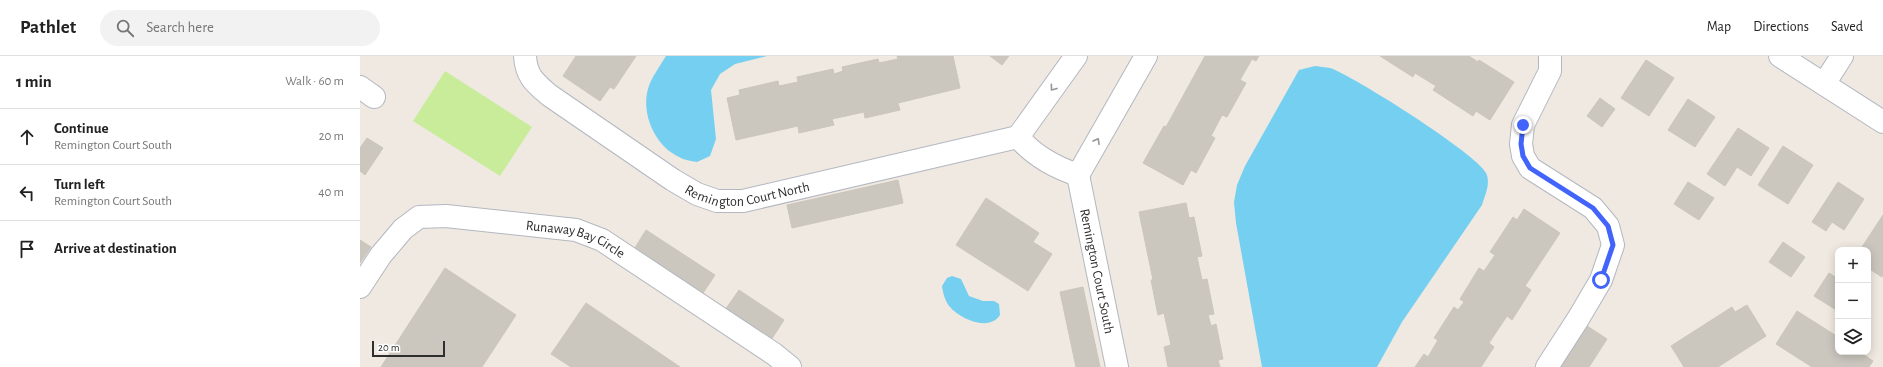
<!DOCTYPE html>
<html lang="en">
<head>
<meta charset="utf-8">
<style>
  body { margin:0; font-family:"Alegreya Sans",sans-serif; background:#f2f2f2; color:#222 }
  .controls { position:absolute; right:12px; bottom:12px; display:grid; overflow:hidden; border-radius:8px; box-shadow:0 2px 10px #0003 }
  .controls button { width:36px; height:36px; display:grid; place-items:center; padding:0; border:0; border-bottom:1px solid #e0e0e0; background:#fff; color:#222; font:20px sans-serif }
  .scale { position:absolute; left:12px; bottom:10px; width:73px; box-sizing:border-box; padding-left:4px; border:2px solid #2e2e2e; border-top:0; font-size:11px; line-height:14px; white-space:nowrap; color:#2e2e2e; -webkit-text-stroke:3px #fff; paint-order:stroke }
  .stop { position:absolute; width:12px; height:12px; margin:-9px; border:3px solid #4264fb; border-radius:50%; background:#fff }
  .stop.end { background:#4264fb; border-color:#fff; box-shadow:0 1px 4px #0008 }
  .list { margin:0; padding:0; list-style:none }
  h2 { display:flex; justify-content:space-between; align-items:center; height:52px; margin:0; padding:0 16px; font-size:17px }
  h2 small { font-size:13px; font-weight:400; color:#767676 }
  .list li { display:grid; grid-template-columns:26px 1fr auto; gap:12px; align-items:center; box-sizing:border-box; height:56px; padding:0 16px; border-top:1px solid #e0e0e0 }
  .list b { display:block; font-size:15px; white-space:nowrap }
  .list p { margin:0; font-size:13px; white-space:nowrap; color:#767676 }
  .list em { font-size:13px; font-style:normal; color:#767676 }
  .icon { flex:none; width:22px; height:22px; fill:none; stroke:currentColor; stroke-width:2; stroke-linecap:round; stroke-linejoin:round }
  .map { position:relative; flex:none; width:1523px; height:311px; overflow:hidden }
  header { display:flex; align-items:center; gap:24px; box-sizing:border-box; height:56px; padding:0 20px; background:#fff; border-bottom:1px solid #e0e0e0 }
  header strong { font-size:19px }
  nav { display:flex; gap:22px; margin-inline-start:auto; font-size:14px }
  .search { width:280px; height:36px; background:#f2f2f2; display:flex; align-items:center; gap:10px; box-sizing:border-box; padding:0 14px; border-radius:22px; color:#767676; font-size:15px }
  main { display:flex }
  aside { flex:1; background:#fff }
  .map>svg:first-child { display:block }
  .pitch { fill:#c9ec9a }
  .water { fill:#75cff0 }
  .building { fill:#cbc7bf; stroke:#cbc5ba }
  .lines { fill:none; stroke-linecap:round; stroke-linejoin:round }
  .street-casing { stroke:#b4b7c1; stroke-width:24 }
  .secondary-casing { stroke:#b4b7c1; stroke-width:24 }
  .street { stroke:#fff; stroke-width:22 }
  .secondary { stroke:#fff; stroke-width:22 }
  .oneway { stroke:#969696 }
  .route { stroke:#4264fb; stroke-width:5 }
  .labels { text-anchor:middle; stroke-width:3.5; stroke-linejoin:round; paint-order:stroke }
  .street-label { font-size:14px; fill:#2e2e2e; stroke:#fff }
</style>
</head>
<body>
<header>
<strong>Pathlet</strong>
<div class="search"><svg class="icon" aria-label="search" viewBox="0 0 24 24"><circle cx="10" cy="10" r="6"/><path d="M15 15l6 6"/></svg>Search here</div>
<nav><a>Map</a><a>Directions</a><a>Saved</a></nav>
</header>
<main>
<aside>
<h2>1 min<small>Walk · 60 m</small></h2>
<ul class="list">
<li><svg class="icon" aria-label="ahead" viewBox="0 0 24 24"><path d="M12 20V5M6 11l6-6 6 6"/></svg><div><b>Continue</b><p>Remington Court South</p></div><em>20 m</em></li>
<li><svg class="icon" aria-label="left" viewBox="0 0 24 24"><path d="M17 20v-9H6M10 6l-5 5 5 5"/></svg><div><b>Turn left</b><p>Remington Court South</p></div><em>40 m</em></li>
<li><svg class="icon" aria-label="arrive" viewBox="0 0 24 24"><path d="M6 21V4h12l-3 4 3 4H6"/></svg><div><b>Arrive at destination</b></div></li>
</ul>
</aside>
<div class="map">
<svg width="1523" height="311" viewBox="0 0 1523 311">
  <rect width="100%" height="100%" fill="#efe9e1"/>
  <!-- pitch -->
  <polygon class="pitch" points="85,15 172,71 140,120 53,65"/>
  <!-- water -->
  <g class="water">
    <path d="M306 0H407L375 8 360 18 351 34 356 83 350 100 337 106C331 105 324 104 319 101 295 90 281 58 288 33 291 22 300 10 306 0Z"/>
    <path d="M955 10C960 11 965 11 970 12 992 19 1117 98 1126 117 1131 127 1125 139 1122 149L1042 266 1017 311H902L876 167 874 146 877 129 885 110 939 14Z"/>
    <path d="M592 220 601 223 609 240 623 245H634L639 248 640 259C629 276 600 263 590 251 585 245 583 237 582 230L587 222Z"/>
  </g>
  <!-- building -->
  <g class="building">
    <polygon points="216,0 276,0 254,33 250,31 240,45 203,20"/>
    <polygon points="537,0 593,0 600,32 538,47 540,54 505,62 504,56 472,63 474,69 439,77 438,70 376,84 367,42 380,39 379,34 418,25 419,30 438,26 437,21 473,13 474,18 483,15 482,11 518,3 519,7 538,3"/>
    <polygon points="630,0 649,0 642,9"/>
    <polygon points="845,0 899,0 896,5 892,3 880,24 886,27 867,61 862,59 851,80 855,82 836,117 831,114 823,129 783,107 804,70 806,71"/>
    <polygon points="1020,0 1109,0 1118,6 1119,4 1154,26 1130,64 1116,55 1113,60 1073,34 1076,30 1055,17 1053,21"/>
    <polygon points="1286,4 1314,22 1289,60 1261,42"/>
    <polygon points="1240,42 1255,53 1242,71 1227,60"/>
    <polygon points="1328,43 1355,61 1335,91 1308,74"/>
    <polygon points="1378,72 1409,92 1391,120 1377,111 1365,130 1347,118"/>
    <polygon points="7,82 23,92 5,119 0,115 0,92"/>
    <polygon points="1423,90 1453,109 1428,148 1398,129"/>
    <polygon points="538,124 543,147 432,172 427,149"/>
    <polygon points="1328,126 1354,142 1339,164 1314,148"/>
    <polygon points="1478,126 1504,143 1484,174 1472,166 1466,175 1452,166"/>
    <polygon points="626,142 679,177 673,186 692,198 668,235 596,189"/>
    <polygon points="826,147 829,162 834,161 842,200 837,201 842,224 847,223 854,258 848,259 851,270 856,268 863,303 858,304 860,311 808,311 804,291 811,289 804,257 798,259 791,224 793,224 779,156"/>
    <polygon points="1164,153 1200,177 1165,230 1171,234 1152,264 1147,260 1129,287 1134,291 1121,311 1055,311 1064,298 1068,301 1078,284 1074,282 1094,251 1098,254 1104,246 1100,243 1119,212 1124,215 1135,199 1130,196 1153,161 1157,164"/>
    <polygon points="1523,159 1523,219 1522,221 1508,212 1508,194 1500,194"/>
    <polygon points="286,174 355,219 341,240 273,195"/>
    <polygon points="0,184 11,191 0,207"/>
    <polygon points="1423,186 1445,201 1431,221 1409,206"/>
    <polygon points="85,212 156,259 122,311 21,311"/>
    <polygon points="1469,217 1478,223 1478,255 1454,240"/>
    <polygon points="723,231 740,311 716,311 700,236"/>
    <polygon points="379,234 424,264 411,284 365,254"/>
    <polygon points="226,247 320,311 211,311 191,298"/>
    <polygon points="1387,249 1406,280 1358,311 1324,311 1311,290 1372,251 1375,256"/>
    <polygon points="1437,255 1478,281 1478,296 1500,296 1513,305 1509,311 1452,311 1416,288"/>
    <polygon points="1227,270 1247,283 1229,311 1200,311"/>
  </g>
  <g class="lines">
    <defs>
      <g id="street">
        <path id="s1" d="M165 0C166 20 175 27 189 39L313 124 337 138 357 145H383L658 81"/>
        <polyline points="1464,28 1482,0"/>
        <polyline points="0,31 14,41"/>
        <polyline points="658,81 716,0"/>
        <path d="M658 81C674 100 694 111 718 119"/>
        <path id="s2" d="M718 119 757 311"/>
        <polyline points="718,119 786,0"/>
        <path id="s3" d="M0 231 21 199 43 173 59 161 86 160 216 174 242 184 414 298 430 311"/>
        <polyline points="1187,311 1218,263 1241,224 1253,189 1248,170 1233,152 1170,112 1163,100 1161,88 1163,69 1190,15 1190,0"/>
      </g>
      <polyline id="secondary" points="1420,0 1523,66"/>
    </defs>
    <!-- street casing -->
    <use href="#street" class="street-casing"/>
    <!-- secondary casing -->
    <use href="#secondary" class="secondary-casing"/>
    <!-- street -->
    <use href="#street" class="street"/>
    <!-- secondary -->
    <use href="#secondary" class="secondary"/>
  </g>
  <!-- one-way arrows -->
  <defs><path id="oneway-chevron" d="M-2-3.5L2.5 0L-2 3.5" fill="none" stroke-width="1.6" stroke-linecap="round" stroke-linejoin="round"/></defs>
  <g class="oneway">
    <use href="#oneway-chevron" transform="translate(693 32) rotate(126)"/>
    <use href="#oneway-chevron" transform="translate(737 85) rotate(-60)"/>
  </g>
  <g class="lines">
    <!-- route -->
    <polyline class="route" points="1163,69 1161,88 1163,100 1170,112 1233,152 1248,170 1253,189 1241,224"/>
  </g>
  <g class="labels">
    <!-- street labels -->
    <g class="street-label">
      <text dy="5" stroke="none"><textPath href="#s1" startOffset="277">Remington Court North</textPath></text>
      <text dy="5" stroke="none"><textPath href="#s3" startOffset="252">Runaway Bay Circle</textPath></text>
      <text dy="5" stroke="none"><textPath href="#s2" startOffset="98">Remington Court South</textPath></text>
    </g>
  </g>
</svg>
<div class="controls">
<button>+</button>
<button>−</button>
<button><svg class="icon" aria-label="layers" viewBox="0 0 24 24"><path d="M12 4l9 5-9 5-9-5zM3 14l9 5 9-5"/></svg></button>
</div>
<div class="scale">20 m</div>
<div class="stop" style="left:1241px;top:224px"></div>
<div class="stop end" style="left:1163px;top:69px"></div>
</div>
</main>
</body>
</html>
